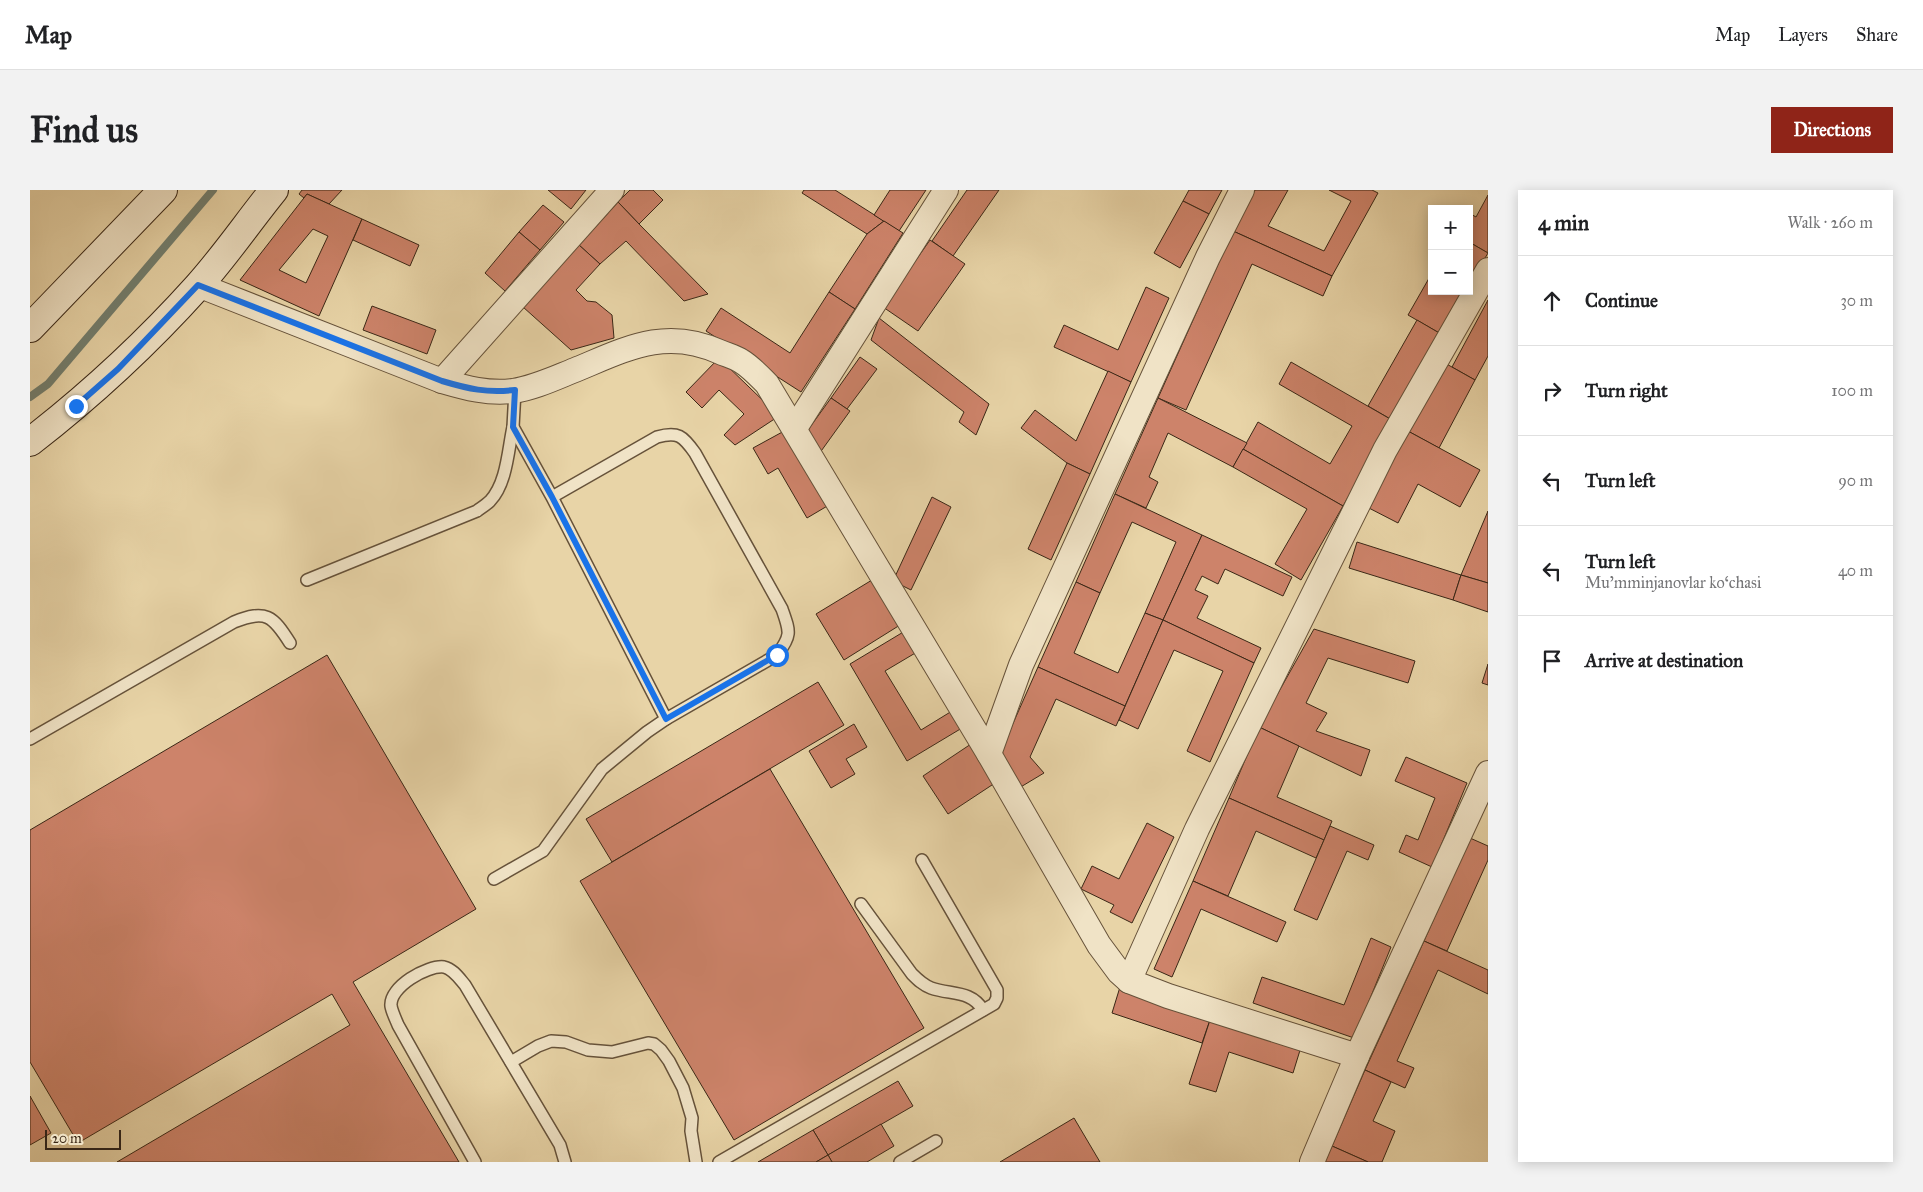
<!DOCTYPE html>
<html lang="en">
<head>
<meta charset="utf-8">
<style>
  body { margin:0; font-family:"IM FELL Great Primer",serif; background:#f2f2f2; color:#202124 }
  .controls { position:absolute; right:15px; top:15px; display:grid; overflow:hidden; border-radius:0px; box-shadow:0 2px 12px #0003 }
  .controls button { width:45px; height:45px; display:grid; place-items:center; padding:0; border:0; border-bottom:1px solid #e0e0e0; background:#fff; color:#202124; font:25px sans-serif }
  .scale { position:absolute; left:15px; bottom:12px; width:76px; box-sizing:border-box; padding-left:5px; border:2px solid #3a2716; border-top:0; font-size:14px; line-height:18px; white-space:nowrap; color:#3a2716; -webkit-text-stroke:4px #f0e3c6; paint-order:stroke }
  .stop { position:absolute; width:15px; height:15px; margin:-11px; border:4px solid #1a73e8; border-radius:50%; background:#fff }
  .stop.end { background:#1a73e8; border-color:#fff; box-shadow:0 1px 5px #0008 }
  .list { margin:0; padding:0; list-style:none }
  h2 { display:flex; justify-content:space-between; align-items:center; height:65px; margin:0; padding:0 20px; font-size:21px }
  h2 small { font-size:16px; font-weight:400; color:#757577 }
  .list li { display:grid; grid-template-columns:32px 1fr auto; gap:15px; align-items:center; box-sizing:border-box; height:90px; padding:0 20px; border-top:1px solid #e0e0e0 }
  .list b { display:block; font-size:19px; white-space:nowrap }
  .list p { margin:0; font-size:16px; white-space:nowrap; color:#757577 }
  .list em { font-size:16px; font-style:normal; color:#757577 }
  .icon { flex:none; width:28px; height:28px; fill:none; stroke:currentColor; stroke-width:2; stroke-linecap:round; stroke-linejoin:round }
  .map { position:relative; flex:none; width:1458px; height:972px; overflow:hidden; border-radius:0px }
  header { display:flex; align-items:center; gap:30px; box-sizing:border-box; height:70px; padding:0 25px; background:#fff; border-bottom:1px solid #e0e0e0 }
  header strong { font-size:24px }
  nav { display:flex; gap:28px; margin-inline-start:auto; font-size:18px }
  .intro { display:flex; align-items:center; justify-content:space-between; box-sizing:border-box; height:120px; padding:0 30px }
  h1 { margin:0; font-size:35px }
  .button { padding:12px 22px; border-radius:0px; background:#8f2418; color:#fff; font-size:18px; font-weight:700 }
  main { display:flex; gap:30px; padding:0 30px }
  aside { flex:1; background:#fff; border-radius:0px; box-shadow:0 2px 12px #0003 }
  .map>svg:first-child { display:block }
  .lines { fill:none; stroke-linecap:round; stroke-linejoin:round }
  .stream { stroke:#727e6e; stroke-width:8 }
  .building { fill:#cd836a; stroke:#3a2716; fill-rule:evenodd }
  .service-casing { stroke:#66523a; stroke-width:14 }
  .minor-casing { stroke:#66523a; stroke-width:26 }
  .secondary-casing { stroke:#3a2716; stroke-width:30 }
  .service { stroke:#f0e3c6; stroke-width:11 }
  .minor { stroke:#f0e3c6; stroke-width:24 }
  .secondary { stroke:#f0e3c6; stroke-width:28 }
  .route { stroke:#1a73e8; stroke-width:6 }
</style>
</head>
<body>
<header>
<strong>Map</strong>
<nav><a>Map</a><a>Layers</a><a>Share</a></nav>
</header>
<div class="intro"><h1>Find us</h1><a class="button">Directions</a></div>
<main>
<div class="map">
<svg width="1458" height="972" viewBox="0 0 1458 972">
  <rect width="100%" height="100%" fill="#e8d4a7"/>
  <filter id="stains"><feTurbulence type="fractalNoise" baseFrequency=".004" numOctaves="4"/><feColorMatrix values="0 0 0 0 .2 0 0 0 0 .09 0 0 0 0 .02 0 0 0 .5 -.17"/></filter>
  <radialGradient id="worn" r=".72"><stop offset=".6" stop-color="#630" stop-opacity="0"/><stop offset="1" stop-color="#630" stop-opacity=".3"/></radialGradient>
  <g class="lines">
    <!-- stream -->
    <polyline class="stream" points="0,207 18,194 183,0"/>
  </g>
  <!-- building -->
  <g class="building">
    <polygon points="272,0 312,0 299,14 277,4 274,8 269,4"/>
    <polygon points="518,0 556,0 541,19"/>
    <polygon points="600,0 623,0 633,10 609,34 588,12"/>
    <polygon points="774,0 805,0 854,31 837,44 772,3"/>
    <polygon points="860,0 896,0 869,41 844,25"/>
    <polygon points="937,0 969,0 923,66 902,51"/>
    <polygon points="1159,0 1192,0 1179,24 1153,11"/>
    <polygon points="1225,0 1258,0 1238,36 1294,61 1321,11 1299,0 1342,0 1348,3 1302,86 1203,41"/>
    <path d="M277 4 332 29 289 126 210 90ZM283 39 298 46 276 93 249 80Z"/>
    <polygon points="1458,5 1458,63 1439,52 1439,23 1446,27"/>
    <polygon points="1153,11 1179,24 1150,78 1124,63"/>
    <polygon points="588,12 609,34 678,104 654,111 596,51 570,74 549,55"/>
    <polygon points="513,15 534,32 510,60 489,42"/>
    <polygon points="332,29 389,55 380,76 323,50"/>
    <polygon points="854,31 873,43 825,119 799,102 837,44"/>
    <polygon points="1203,41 1302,86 1293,106 1222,74 1156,220 1128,208"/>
    <polygon points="489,42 510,60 475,101 455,83"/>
    <polygon points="900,50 935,74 888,141 853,117"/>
    <polygon points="1439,52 1458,63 1439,95"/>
    <polygon points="549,55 570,74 546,100 557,111 566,112 582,125 584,148 541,160 493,117"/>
    <polygon points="1402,83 1402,101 1436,101 1411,144 1378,125"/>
    <polygon points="1116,97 1139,108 1101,192 1024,157 1034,135 1088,160"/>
    <polygon points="799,102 825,119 771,202 676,141 691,118 760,163"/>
    <polygon points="1458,110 1458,166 1445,190 1422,177"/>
    <polygon points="342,116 406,140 397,164 333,140"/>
    <polygon points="849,128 959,214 946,245 929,232 934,222 841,150"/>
    <polygon points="1387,130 1411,144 1362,230 1338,216"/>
    <polygon points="830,167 847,179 817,219 801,208"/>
    <polygon points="689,168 749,226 705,255 694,245 714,224 689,200 672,218 656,202"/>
    <polygon points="1261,172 1362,230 1313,316 1213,259 1228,232 1300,274 1322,236 1249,194"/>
    <polygon points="1413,172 1445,190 1409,258 1376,240"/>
    <polygon points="1078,181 1101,192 1060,284 1037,273 991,238 1005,220 1046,251"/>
    <polygon points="801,208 820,221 789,264 775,244"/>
    <polygon points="1128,208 1217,253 1203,277 1138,243 1119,287 1128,292 1116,318 1085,304"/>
    <polygon points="756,240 799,315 777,328 748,278 738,284 723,258"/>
    <polygon points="1376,240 1450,280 1430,317 1388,294 1368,333 1335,316"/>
    <polygon points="1213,259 1313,316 1271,390 1245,374 1277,319 1203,277"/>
    <polygon points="1037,273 1060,284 1021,370 998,359"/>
    <polygon points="1085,304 1172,345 1133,430 1115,423 1146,352 1102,332 1070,403 1046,392"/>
    <polygon points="902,307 921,317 881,400 863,391"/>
    <polygon points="1458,321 1458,393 1431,385"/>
    <polygon points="1172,345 1262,387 1253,406 1195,379 1188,394 1172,386 1165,400 1178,406 1167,428 1231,458 1224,473 1133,430"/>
    <polygon points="1327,352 1431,385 1423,410 1319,378"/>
    <polygon points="1431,385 1458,393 1458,422 1423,410"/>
    <polygon points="842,390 870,435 814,470 786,424"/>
    <polygon points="1046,392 1070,403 1044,463 1088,483 1115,423 1133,430 1095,516 1008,477"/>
    <polygon points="1133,430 1224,473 1180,572 1157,561 1193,481 1144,460 1108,539 1089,530"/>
    <polygon points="1284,439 1385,471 1378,493 1298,468 1276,513 1297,523 1286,541 1340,560 1331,586 1229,537"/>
    <polygon points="875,441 887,462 855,481 891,540 922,521 932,538 877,571 820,474"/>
    <polygon points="297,465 446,719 323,792 429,972 87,972 320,835 302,804 48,953 0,872 0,640"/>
    <polygon points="1458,474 1458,495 1452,493"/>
    <polygon points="1008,477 1095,516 1086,536 1026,509 1000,567 1014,583 989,598 969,565"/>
    <polygon points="788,492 814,535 582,672 556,629"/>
    <polygon points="824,534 837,557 816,569 825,584 801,598 779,561"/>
    <polygon points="1229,537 1269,556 1247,607 1302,631 1294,650 1199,608"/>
    <polygon points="941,554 965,593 918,624 893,586"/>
    <polygon points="1376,567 1437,593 1402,677 1369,662 1376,645 1388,650 1405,608 1365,591"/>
    <polygon points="740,579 894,838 704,950 550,691"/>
    <polygon points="1199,608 1294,650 1286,668 1226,641 1198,706 1163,691"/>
    <polygon points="1117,633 1144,647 1102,733 1080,722 1084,715 1051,699 1062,676 1089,689"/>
    <polygon points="1300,636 1344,655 1338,670 1317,661 1287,730 1264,720"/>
    <polygon points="1440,648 1458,656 1458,670 1417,761 1394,751"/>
    <polygon points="1163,691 1256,732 1247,752 1171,719 1142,787 1124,779"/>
    <polygon points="1341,748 1361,757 1324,848 1223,813 1232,787 1314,815"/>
    <polygon points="1394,751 1458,780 1458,804 1408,780 1367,871 1384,878 1375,898 1335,880"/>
    <polygon points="1090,797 1181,827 1172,853 1082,823"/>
    <polygon points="1181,827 1271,857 1263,883 1199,862 1186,902 1159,894"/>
    <polygon points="1335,880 1361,892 1343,931 1365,941 1352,972 1338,972 1302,956"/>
    <polygon points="868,891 883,916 798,965 783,940"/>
    <polygon points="0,906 21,943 0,955"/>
    <polygon points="1044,928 1070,972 970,972"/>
    <polygon points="851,934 864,956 837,972 802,972 798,965"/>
    <polygon points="783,940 798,965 786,972 728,972"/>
    <polygon points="1302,956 1338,972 1294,972"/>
    <polygon points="798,965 802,972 786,972"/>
  </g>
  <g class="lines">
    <defs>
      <g id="service">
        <path d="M485 200 483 237 522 307 627 247C648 241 653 246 665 263L752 419C760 442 762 445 747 465L636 529 522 307"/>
        <path d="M277 390 447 321C451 318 456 315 460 311 477 293 478 260 483 237"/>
        <path d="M0 549 204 432C236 419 243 426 260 453"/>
        <polyline points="464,689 513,661 572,579 617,542 636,529"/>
        <path d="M831 714 882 784C888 790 893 795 901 798 921 805 941 800 953 820"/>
        <polyline points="481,872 508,856 521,851 536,852 558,860 582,862 618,853 624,854 631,860 639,871 653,898 662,928 661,941 666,972"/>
        <path d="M445 972 368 835C366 830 362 822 361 816 359 797 397 775 414 777 423 779 429 788 435 795L530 955 535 972"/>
        <polyline points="689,972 964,814 967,808 967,800 892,670"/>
        <polyline points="870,972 906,951"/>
      </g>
      <g id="minor">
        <path d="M168 95 412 191C436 198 458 204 483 201 504 198 525 188 545 180 596 159 635 137 690 162 697 165 705 167 711 171 721 177 729 186 737 194L959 564 1069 755 1089 782 1099 791 1138 806 1327 866"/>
        <polyline points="412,191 582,0"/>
        <polyline points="765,238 916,0"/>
        <polyline points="959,564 991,475 1178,67 1212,0"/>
        <polyline points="1099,791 1167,639 1355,260 1458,80"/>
        <polyline points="1282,972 1327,866 1458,583"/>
      </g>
      <g id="secondary">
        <polyline points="0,138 133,0"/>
        <path d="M0 252C62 204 115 155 168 96 195 66 218 32 244 0"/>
      </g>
    </defs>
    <!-- service casing -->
    <use href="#service" class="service-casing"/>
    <!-- minor casing -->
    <use href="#minor" class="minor-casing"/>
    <!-- secondary casing -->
    <use href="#secondary" class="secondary-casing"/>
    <!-- service -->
    <use href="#service" class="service"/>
    <!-- minor -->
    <use href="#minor" class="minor"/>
    <!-- secondary -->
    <use href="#secondary" class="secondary"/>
  </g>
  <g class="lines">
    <!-- route -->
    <path class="route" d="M46 216 88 179 168 95 412 191C439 199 456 203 485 200L483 237 522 307 636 529 747 465"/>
  </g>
  <rect width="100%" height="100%" filter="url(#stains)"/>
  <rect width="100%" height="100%" fill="url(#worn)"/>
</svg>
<div class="controls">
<button>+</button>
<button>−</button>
</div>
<div class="scale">20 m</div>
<div class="stop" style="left:747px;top:465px"></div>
<div class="stop end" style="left:46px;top:216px"></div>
</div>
<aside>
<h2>4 min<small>Walk · 260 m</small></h2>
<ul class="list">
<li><svg class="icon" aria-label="ahead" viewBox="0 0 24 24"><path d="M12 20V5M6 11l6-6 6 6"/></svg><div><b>Continue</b></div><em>30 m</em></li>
<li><svg class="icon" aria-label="right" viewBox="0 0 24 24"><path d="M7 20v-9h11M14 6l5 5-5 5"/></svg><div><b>Turn right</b></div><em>100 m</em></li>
<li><svg class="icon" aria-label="left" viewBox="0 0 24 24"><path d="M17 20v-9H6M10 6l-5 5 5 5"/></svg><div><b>Turn left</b></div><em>90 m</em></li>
<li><svg class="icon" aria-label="left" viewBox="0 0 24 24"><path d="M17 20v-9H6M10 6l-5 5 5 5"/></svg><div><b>Turn left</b><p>Mu’mminjanovlar ko‘chasi</p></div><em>40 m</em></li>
<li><svg class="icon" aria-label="arrive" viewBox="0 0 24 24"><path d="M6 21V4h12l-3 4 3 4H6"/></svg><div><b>Arrive at destination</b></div></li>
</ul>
</aside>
</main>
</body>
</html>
